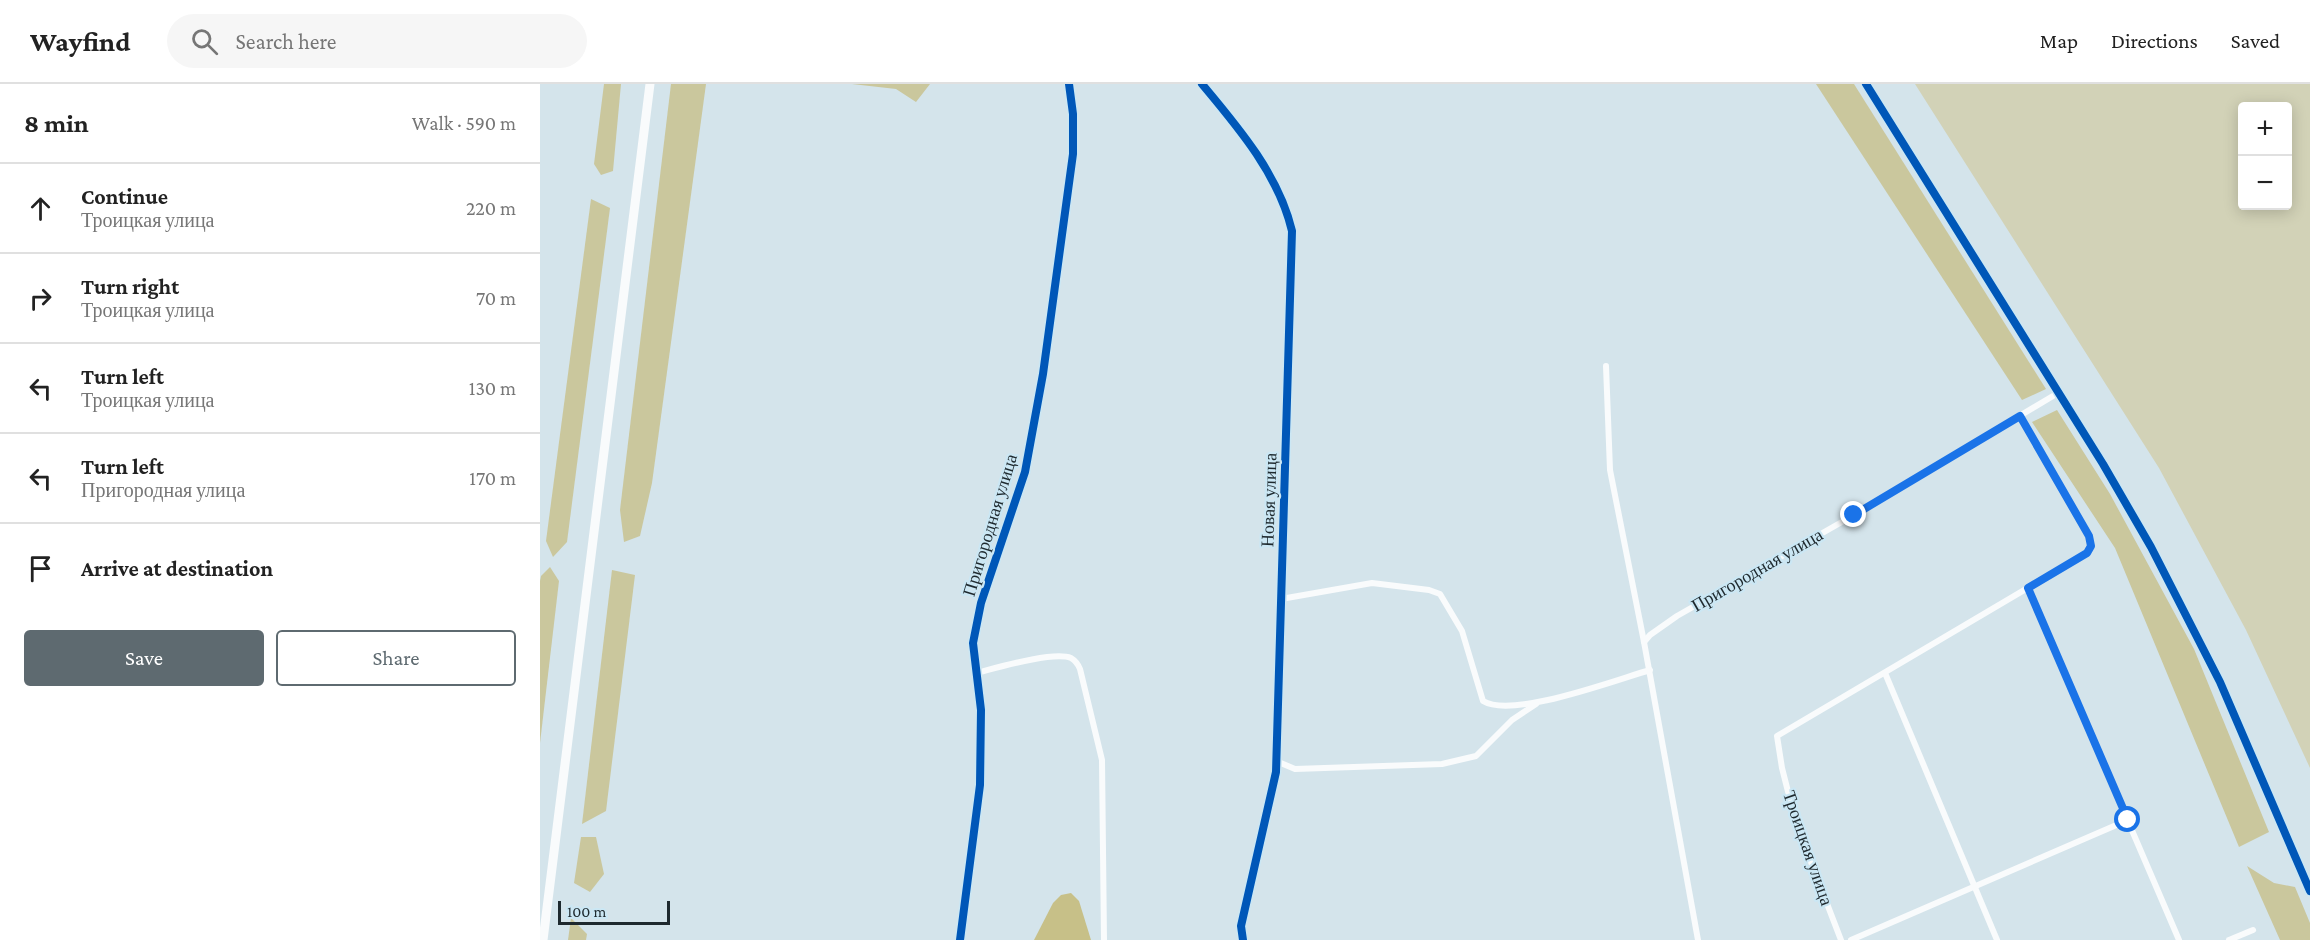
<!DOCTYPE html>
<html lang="en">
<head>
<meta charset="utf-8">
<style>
  body { margin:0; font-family:"Crimson Pro",serif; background:#f6f6f6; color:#222 }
  .controls { position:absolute; right:18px; top:18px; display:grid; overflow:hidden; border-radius:6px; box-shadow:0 3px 15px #0003 }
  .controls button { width:54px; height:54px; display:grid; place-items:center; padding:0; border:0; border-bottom:2px solid #e0e0e0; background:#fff; color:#222; font:30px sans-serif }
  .scale { position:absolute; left:18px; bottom:15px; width:112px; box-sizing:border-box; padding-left:6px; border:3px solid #1e292e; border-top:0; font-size:16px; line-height:21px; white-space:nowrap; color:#1e292e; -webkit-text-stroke:4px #cbe7f4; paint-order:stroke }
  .stop { position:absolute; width:18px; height:18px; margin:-14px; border:4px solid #1a73e8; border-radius:50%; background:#fff }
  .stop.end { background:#1a73e8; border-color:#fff; box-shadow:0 2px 6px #0008 }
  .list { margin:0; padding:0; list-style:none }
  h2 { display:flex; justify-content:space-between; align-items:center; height:78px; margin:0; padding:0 24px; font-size:26px }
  h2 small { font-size:20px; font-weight:400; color:#767676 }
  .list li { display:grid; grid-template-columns:39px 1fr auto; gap:18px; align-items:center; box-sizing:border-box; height:90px; padding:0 24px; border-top:2px solid #e0e0e0 }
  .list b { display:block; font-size:22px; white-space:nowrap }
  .list p { margin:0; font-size:20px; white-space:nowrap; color:#767676 }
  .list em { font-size:20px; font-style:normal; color:#767676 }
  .actions { display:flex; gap:12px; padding:18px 24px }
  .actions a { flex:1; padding:14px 0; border:2px solid #5e6a70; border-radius:6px; text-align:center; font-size:21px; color:#5e6a70 }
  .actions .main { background:#5e6a70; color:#fff }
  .icon { flex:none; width:33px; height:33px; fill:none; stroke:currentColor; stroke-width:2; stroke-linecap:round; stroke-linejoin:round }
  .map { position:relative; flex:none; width:1770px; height:856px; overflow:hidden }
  header { display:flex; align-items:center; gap:36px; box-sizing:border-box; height:84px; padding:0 30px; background:#fff; border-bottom:2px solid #e0e0e0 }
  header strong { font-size:28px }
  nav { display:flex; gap:33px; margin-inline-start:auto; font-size:21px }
  .search { width:420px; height:54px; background:#f6f6f6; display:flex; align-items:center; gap:15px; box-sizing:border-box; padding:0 21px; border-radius:33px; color:#767676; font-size:22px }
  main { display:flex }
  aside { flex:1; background:#fff }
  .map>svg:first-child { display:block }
  .green { fill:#d2d2b7; fill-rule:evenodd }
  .forest { fill:#cac79d }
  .water { fill:#c7c088 }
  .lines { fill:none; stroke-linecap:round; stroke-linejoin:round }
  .street { stroke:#f9fbfc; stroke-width:6 }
  .secondary { stroke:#f9fbfc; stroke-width:9 }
  .cycleway-casing { stroke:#cbe7f4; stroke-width:11 }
  .cycleway { stroke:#0057b8; stroke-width:8 }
  .route { stroke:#1a73e8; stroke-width:8 }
  .labels { text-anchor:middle; stroke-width:4.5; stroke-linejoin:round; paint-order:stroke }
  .street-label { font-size:18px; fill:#1e292e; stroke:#cbe7f4 }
</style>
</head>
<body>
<header>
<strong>Wayfind</strong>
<div class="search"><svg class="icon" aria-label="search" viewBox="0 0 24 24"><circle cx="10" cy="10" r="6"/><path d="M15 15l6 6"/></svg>Search here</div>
<nav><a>Map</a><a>Directions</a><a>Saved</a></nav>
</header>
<main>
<aside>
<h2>8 min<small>Walk · 590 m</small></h2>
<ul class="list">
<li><svg class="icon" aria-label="ahead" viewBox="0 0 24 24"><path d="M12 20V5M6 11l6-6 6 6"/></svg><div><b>Continue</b><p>Троицкая улица</p></div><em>220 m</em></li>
<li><svg class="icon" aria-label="right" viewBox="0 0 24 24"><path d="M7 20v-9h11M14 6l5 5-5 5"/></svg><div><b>Turn right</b><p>Троицкая улица</p></div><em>70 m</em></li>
<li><svg class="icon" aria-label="left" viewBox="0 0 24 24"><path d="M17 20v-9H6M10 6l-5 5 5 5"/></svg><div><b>Turn left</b><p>Троицкая улица</p></div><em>130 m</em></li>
<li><svg class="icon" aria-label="left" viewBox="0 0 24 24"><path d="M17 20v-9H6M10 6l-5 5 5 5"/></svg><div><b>Turn left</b><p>Пригородная улица</p></div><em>170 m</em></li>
<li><svg class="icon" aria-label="arrive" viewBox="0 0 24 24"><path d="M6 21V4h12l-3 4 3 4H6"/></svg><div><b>Arrive at destination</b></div></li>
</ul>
<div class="actions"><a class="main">Save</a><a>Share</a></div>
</aside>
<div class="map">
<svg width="1770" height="856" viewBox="0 0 1770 856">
  <rect width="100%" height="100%" fill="#d4e4eb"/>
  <!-- green -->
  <path class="green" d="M1375 0H1770V684L1706 546 1619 384ZM1702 22H1748V122H1702Z"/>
  <!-- forest -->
  <g class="forest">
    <polygon points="64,0 81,0 73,87 61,91 54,80"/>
    <polygon points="131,0 166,0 112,399 100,452 84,458 80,426"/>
    <polygon points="312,0 390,0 376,18 356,5"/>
    <polygon points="1276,0 1314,0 1506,305 1482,316"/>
    <polygon points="51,115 70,124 27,458 13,473 6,457"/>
    <polygon points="1517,326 1570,410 1654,565 1729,748 1699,763 1575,464 1492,338"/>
    <polygon points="10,483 19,497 0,659 0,497 1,492"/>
    <polygon points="72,486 95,491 66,727 42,740"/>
    <polygon points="41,753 56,753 64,790 50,808 34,799"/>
    <polygon points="1707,782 1734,799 1755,803 1770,839 1770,856 1740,856"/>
    <polygon points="31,834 47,850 46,856 28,856"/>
  </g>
  <!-- water -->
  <polygon class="water" points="531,809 539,817 551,856 494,856 513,819 521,811"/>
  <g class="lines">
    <!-- street -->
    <g class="street">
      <path d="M662 0C698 43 739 91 752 147L736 688 701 842 703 856"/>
      <polyline points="1066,282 1070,386 1104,558 1158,856"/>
      <polyline points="1488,504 1639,856"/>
      <path d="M741 515 832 499 889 506 900 510 922 547 943 617C972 635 1075 596 1110 586"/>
      <polyline points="1104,558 1110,551 1137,532 1314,431 1518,309"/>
      <path d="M436 589C456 584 513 567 531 574 536 577 538 580 540 585L562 676 564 856"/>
      <polyline points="1345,589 1457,856"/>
      <polyline points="736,677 755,685 902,680 936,672 972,636 996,620"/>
      <polyline points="420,856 440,701 441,626 433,559 441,519 485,388 503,290 533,70 533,30 529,0"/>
      <polyline points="1301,856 1256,739 1242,684 1237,652 1547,469 1551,461 1549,452 1480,332"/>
      <polyline points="1311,856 1588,736"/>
      <polyline points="1689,856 1713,846"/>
    </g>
    <!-- secondary -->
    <g class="secondary">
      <polyline points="1326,0 1563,380 1611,463 1680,598 1770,807"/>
      <polyline points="3,856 110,0"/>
    </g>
    <defs>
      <g id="cycleway">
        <path d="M662 0C698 43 739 91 752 147L736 688 701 842 703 856"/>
        <polyline points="1326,0 1563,380 1611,463 1680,598 1770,807"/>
        <polyline points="420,856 440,701 441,626 433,559 441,519 485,388 503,290 533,70 533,30 529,0"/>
      </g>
    </defs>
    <!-- cycleway casing -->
    <use href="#cycleway" class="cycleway-casing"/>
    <!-- cycleway -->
    <use href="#cycleway" class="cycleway"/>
  </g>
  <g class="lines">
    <!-- route -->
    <polyline class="route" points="1314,431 1480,332 1549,452 1551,462 1547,469 1488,504 1588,736"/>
  </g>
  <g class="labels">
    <!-- street labels -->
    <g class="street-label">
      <text transform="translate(729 416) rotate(-88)" y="6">Новая улица</text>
      <text transform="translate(450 441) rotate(-73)" y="6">Пригородная улица</text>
      <text transform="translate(1217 486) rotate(-30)" y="6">Пригородная улица</text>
      <text transform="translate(1268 764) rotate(71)" y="6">Троицкая улица</text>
    </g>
  </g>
</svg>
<div class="controls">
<button>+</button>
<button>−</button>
</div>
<div class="scale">100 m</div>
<div class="stop" style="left:1588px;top:736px"></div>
<div class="stop end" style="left:1314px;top:431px"></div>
</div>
</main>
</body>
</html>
